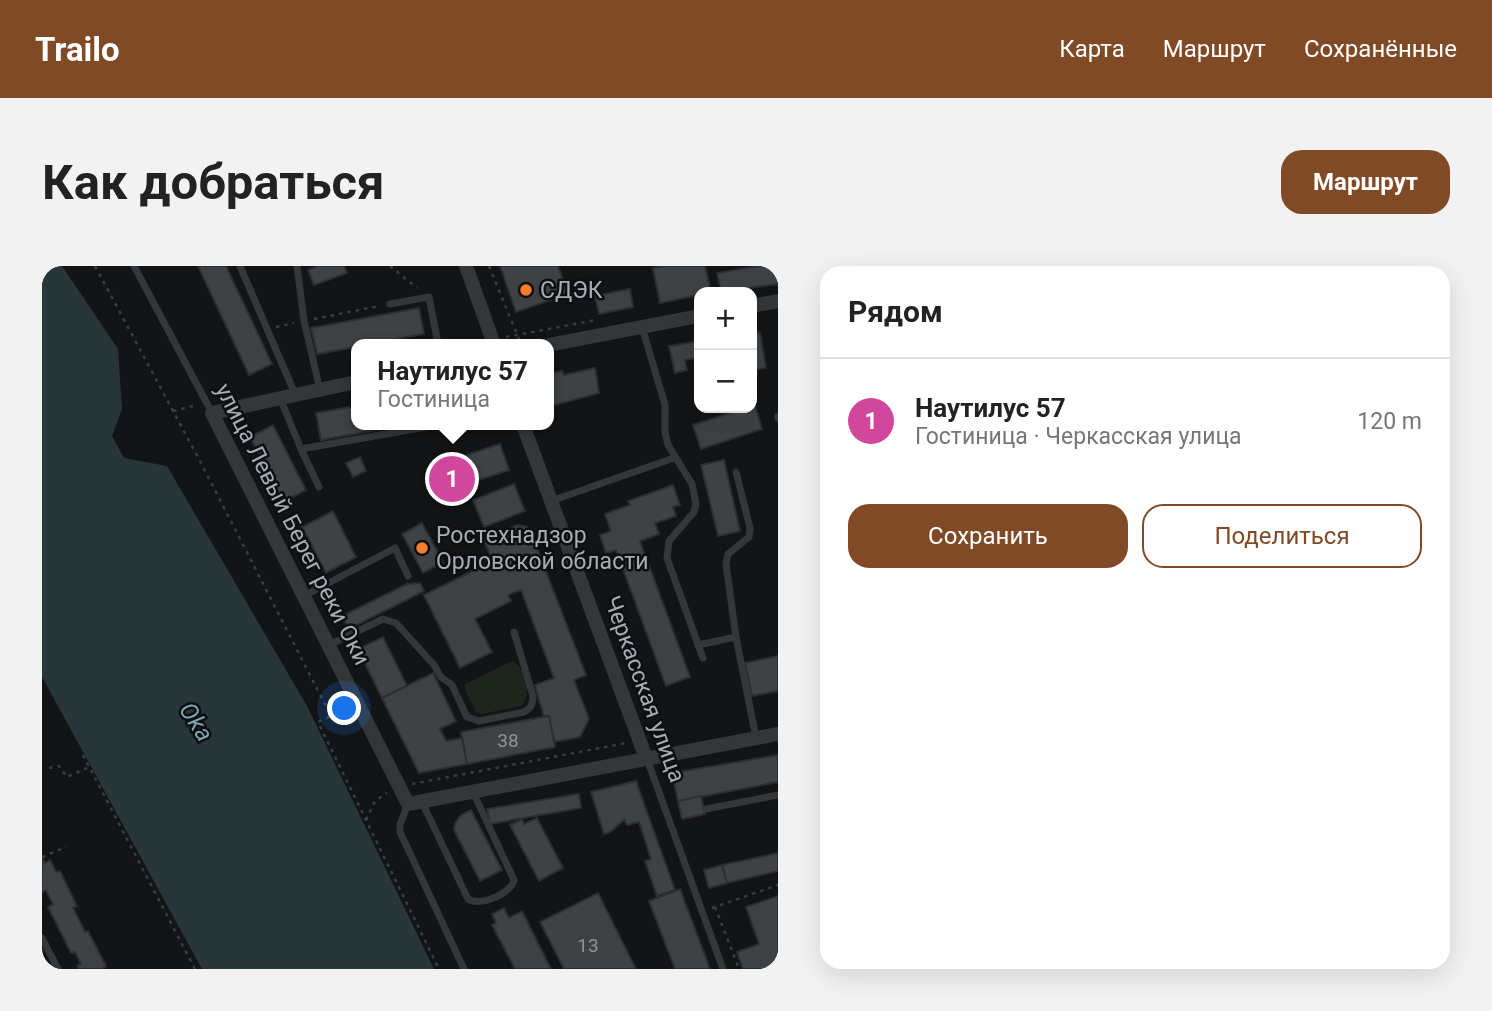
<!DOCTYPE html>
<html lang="ru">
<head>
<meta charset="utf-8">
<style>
  body { margin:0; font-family:Roboto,sans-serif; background:#f2f2f2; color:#222 }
  .controls { position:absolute; right:21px; top:21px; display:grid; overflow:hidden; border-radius:14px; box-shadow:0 7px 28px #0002 }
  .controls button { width:63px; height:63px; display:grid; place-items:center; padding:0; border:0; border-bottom:2px solid #e0e0e0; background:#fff; color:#222; font:35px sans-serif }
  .you { position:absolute; left:303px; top:443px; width:24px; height:24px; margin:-18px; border:5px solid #fff; border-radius:50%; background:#1a73e8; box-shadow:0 0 0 10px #1a73e833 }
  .badge { display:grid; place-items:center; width:46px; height:46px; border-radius:50%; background:#814a26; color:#fff; font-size:23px; font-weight:700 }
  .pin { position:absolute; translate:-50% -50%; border:4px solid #fff; box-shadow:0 2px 7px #0006 }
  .popup { position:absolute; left:309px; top:73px; width:203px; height:91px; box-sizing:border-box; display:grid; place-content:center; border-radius:14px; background:#fff; filter:drop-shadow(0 2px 5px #0005); font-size:23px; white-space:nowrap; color:#767676 }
  .popup b { font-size:26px; color:#222 }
  .popup::after { content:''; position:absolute; left:50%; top:100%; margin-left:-14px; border:14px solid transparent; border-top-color:#fff }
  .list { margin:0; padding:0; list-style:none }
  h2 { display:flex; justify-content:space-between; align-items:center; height:91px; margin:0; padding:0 28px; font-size:30px }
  h2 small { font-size:23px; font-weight:400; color:#767676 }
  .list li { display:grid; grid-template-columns:46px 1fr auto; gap:21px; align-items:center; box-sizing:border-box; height:126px; padding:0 28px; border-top:2px solid #e0e0e0 }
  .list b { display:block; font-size:26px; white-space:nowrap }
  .list p { margin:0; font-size:23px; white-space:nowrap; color:#767676 }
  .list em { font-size:23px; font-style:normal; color:#767676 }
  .actions { display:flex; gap:14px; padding:21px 28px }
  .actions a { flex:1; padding:16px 0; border:2px solid #814a26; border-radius:21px; text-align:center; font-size:24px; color:#814a26 }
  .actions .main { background:#814a26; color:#fff }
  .map { position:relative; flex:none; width:736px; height:703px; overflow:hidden; border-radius:21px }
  header { display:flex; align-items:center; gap:42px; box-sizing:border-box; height:98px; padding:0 35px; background:#814a26; color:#fff }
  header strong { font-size:33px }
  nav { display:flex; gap:38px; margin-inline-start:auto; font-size:24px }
  .intro { display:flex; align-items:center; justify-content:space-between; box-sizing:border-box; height:168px; padding:0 42px }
  h1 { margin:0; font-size:49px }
  .button { padding:18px 32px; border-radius:21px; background:#814a26; color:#fff; font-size:24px; font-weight:700 }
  main { display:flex; gap:42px; padding:0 42px }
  aside { flex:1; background:#fff; border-radius:21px; box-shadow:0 7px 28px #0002 }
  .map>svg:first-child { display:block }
  .green { fill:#1e251d }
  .water { fill:#293639 }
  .building { fill:#3f4245; stroke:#2d2e31; stroke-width:2 }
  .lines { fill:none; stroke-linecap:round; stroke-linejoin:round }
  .path { stroke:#3a3e41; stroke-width:2.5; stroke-dasharray:3.5 5; stroke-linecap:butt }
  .lane { stroke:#34373a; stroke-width:7 }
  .street { stroke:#34373a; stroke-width:14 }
  .poi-dot { fill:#f67c2a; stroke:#0e0f10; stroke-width:2.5 }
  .labels { text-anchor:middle; stroke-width:5; stroke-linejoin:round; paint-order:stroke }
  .number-label { font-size:19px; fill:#8b939a }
  .poi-label { font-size:23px; fill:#a4aeb6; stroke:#0e0f10; text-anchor:start }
  .street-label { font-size:23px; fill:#a4aeb6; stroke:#0e0f10 }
  .water-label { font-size:24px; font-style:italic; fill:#7aa7b2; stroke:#0e0f10 }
</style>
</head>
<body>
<header>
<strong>Trailo</strong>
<nav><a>Карта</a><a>Маршрут</a><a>Сохранённые</a></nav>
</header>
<div class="intro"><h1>Как добраться</h1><a class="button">Маршрут</a></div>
<main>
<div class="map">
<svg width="736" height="703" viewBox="0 0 736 703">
  <rect width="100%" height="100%" fill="#131415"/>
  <!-- green -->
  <path class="green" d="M470 395C484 401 491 429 479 440L440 448 434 447 423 424V418Z"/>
  <!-- water -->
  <polygon class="water" points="0,0 20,0 76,83 80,143 70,170 82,192 125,200 265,440 392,703 160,703 0,411"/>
  <!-- building -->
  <g class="building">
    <polygon points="156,0 184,0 230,98 207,109"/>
    <polygon points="276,0 302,0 305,7 272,19 266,4"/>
    <polygon points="458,0 516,0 526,28 474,46"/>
    <polygon points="622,0 663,0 669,26 657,26 657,29 618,37 611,2"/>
    <polygon points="717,0 736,0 736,18 679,26 675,7"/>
    <polygon points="588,23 591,41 557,48 553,30"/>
    <polygon points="377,42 382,68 328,78 314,78 314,81 275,88 269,62"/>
    <polygon points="718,66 724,102 710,104 710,68"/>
    <polygon points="657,75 657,104 655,92 643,94 645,104 633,107 627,80"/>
    <polygon points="553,102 557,127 506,141 506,108 520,105 522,109"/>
    <polygon points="710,139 713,139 720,163 659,183 651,159 703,142 710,142"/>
    <polygon points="314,140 314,159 362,159 279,174 274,147"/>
    <polygon points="231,159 264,224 241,236 208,171"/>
    <polygon points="458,178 467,204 403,225 394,199"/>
    <polygon points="318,191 324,205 311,211 304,197"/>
    <polygon points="682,194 698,265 676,270 659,199"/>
    <polygon points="472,218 483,245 442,261 431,234"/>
    <polygon points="631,219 638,239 631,241 634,250 613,257 617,268 598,275 648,411 624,420 574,284 564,287 558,269 569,265 563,248 588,239 586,235"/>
    <polygon points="291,245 314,291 284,307 260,261"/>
    <polygon points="380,257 401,296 381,307 360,268"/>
    <polygon points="475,259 485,261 488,264 544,409 532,414 547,453 538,471 512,476 507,450 502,451 493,419 512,412 479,324 466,329 469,335 433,353 450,386 418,402 382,329 451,295 442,275"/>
    <polygon points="378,317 382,325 307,363 300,350 365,318"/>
    <polygon points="341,371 365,420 340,432 316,383"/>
    <polygon points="736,390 736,425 710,430 703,397"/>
    <polygon points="391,407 414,455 398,463 404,475 420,472 425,498 377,507 340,432"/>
    <polygon points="507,450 513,481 425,498 419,466"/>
    <polygon points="736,489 736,516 636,535 630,507"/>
    <polygon points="594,515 633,624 615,630 603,595 609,593 597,556 585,559 582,554 568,566 562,568 549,526"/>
    <polygon points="537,528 539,542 448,558 445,543"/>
    <polygon points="659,530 663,548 640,553 636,535"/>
    <polygon points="429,544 460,604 438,615 412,564 413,557 419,549"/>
    <polygon points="495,552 521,602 497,615 468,559 480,553 482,558"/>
    <polygon points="736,587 736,605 685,617 680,599"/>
    <polygon points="0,590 3,597 8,594 14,606 18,605 35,640 31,642 43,666 46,665 64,700 61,703 37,703 35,700 39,698 33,686 29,687 6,641 11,638 4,624 0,626"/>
    <polygon points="680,599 685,617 667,622 662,604"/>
    <polygon points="638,623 668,703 633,703 607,635"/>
    <polygon points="556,627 594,703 522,703 498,656"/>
    <polygon points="736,630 736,703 701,703 695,686 717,678 704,641"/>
    <polygon points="462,642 467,652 480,645 509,703 473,703 450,659 454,657 450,648"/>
  </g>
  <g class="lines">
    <!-- path -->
    <g class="path">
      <polyline points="53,0 158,195 289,450 276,456 397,703"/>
      <polyline points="348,0 375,22"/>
      <polyline points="447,0 479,78"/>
      <polyline points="272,53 337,40"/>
      <polyline points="234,61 252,57"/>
      <polyline points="464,71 554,54"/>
      <polyline points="427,78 437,76"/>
      <polyline points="131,145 155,139"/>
      <polyline points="41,489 153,703"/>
      <polyline points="7,502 17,500 25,511 47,501"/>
      <polyline points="370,518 584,477"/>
      <polyline points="324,554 333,535 345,527"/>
      <polyline points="0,591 24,581"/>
      <polyline points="673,641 697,703"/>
      <polyline points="670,642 736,619"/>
    </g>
    <!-- lane -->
    <g class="lane">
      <polyline points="92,0 170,147"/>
      <polyline points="198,0 253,128"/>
      <polyline points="255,0 262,55 278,124"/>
      <polyline points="348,38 387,31 396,78"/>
      <polyline points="600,61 623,139 623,166 626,179 650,218 654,238 652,246 627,275 625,292 661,392"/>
      <polyline points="238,132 259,183 395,159"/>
      <polyline points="736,150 736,152"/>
      <polyline points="259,183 277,221"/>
      <polyline points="509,235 632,192"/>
      <polyline points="262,330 353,282 366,310"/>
      <polyline points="694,371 684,298 686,288 707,271 708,262 694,206"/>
      <path d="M287 379 341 353 354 357 392 399 399 411 410 419 425 451 437 455 482 446C489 442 491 438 491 430L472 366"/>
      <polyline points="656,379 694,371 714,472"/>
      <polyline points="605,493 681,703"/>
      <path d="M380 536 426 633C438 641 469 628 472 614L431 526"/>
      <polyline points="366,538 358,559 358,566 422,703"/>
      <polyline points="664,543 736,529"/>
      <polyline points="0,672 16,703"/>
    </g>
    <!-- street -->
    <g class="street">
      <polyline points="424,0 452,78"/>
      <polyline points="710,40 736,35"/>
      <polyline points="506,79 657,50"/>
      <polyline points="314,116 170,147 366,538 736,468"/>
      <polyline points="481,159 604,492"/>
    </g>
  </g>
  <!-- markers -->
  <g class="poi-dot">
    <circle cx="484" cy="24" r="7"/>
    <circle cx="380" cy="282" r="7"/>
  </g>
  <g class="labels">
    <!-- number labels -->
    <g class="number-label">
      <text x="466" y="481">38</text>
      <text x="546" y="686">13</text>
    </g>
    <!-- poi labels -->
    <g class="poi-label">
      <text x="498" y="32">СДЭК</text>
      <text x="394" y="277">Ростехнадзор<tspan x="394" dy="26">Орловской области</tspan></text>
    </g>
    <!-- street labels -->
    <g class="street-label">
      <text transform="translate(251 258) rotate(63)" y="8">улица Левый Берег реки Оки</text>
      <text transform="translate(603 423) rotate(70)" y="8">Черкасская улица</text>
    </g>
    <!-- water labels -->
    <g class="water-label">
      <text transform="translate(154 456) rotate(57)" y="8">Oka</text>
    </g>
  </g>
</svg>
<div class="controls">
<button>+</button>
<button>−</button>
</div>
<div class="you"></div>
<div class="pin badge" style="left:410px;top:213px;background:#d1479c">1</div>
<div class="popup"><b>Наутилус 57</b>Гостиница</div>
</div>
<aside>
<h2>Рядом<small></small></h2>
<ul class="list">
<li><span class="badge" style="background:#d1479c">1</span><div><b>Наутилус 57</b><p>Гостиница · Черкасская улица</p></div><em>120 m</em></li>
</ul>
<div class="actions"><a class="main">Сохранить</a><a>Поделиться</a></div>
</aside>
</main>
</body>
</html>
